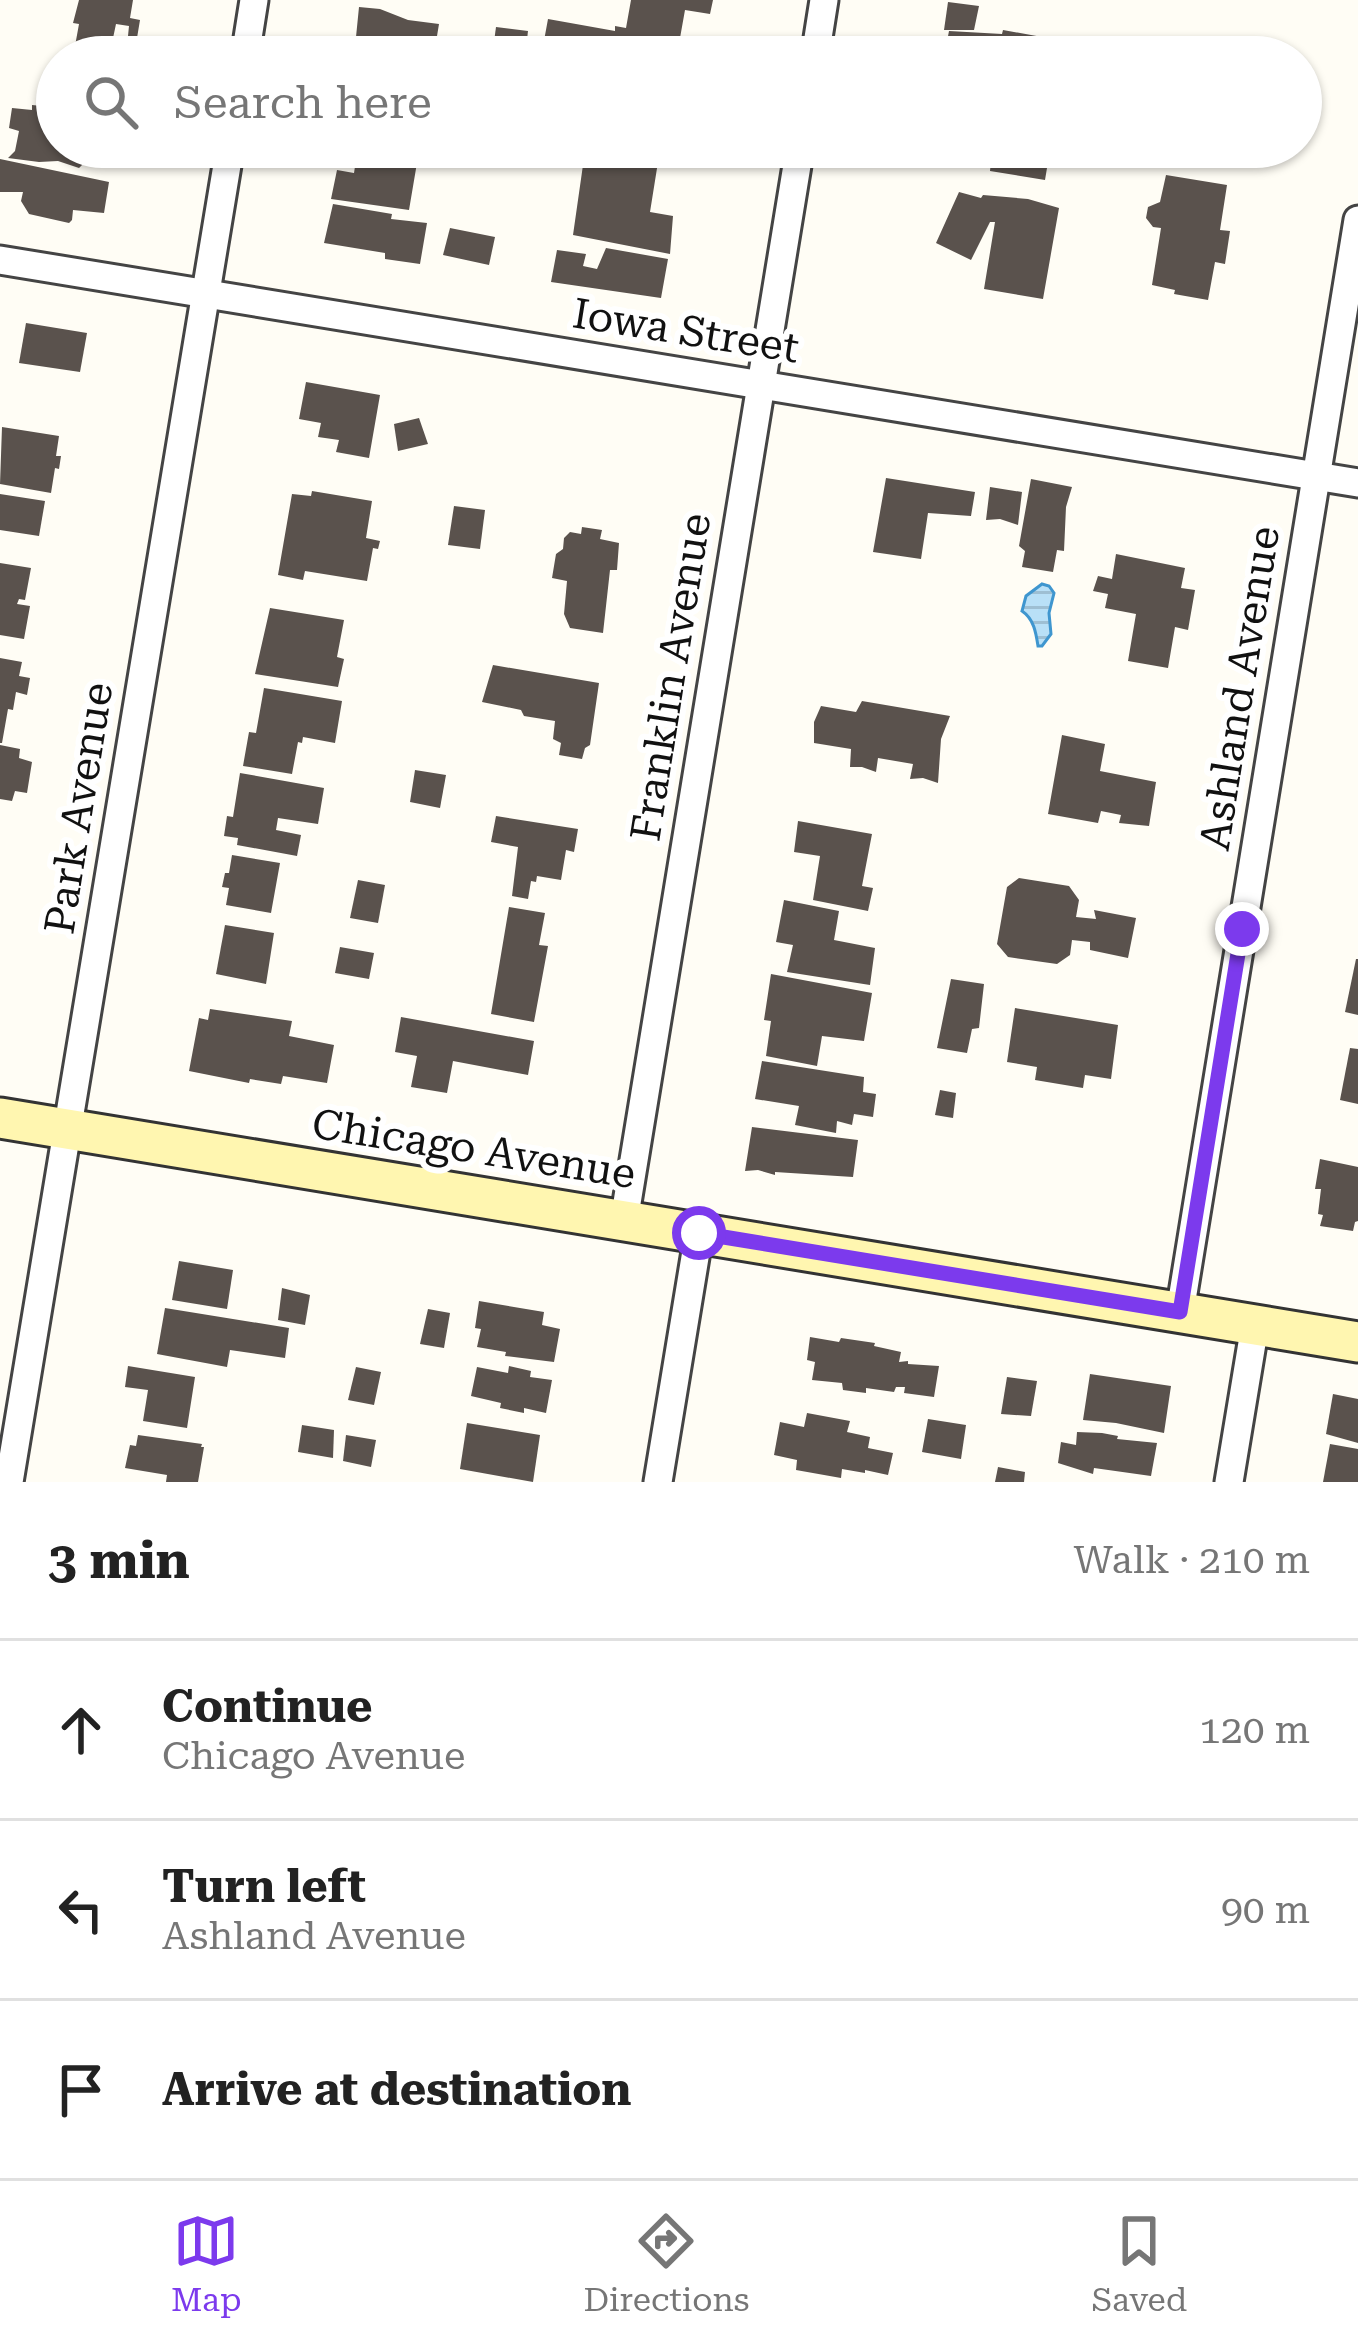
<!DOCTYPE html>
<html lang="en">
<head>
<meta charset="utf-8">
<style>
  body { margin:0; font-family:"Roboto Serif",serif; background:#f2f2f2; color:#222 }
  .stop { position:absolute; width:36px; height:36px; margin:-27px; border:9px solid #7c3aed; border-radius:50%; background:#fff }
  .stop.end { background:#7c3aed; border-color:#fff; box-shadow:0 3px 12px #0008 }
  .list { margin:0; padding:0; list-style:none }
  h2 { display:flex; justify-content:space-between; align-items:center; height:156px; margin:0; padding:0 48px; font-size:51px }
  h2 small { font-size:39px; font-weight:400; color:#767676 }
  .list li { display:grid; grid-template-columns:78px 1fr auto; gap:36px; align-items:center; box-sizing:border-box; height:180px; padding:0 48px; border-top:3px solid #e0e0e0 }
  .list b { display:block; font-size:45px; white-space:nowrap }
  .list p { margin:0; font-size:39px; white-space:nowrap; color:#767676 }
  .list em { font-size:39px; font-style:normal; color:#767676 }
  .icon { flex:none; width:66px; height:66px; fill:none; stroke:currentColor; stroke-width:2; stroke-linecap:round; stroke-linejoin:round }
  .map { position:relative; flex:none; width:1358px; height:1482px; overflow:hidden }
  .search { position:absolute; background:#fff; box-shadow:0 3px 9px #0004; left:36px; right:36px; top:36px; height:132px; display:flex; align-items:center; gap:30px; box-sizing:border-box; padding:0 42px; border-radius:66px; color:#767676; font-size:45px }
  .sheet { height:696px; background:#fff }
  nav { display:flex; justify-content:space-around; align-items:center; box-sizing:border-box; height:168px; border-top:3px solid #e0e0e0; background:#fff; font-size:33px; color:#767676 }
  nav a { display:grid; justify-items:center; gap:6px }
  nav .on { color:#7c3aed }
  .map>svg:first-child { display:block }
  .water { fill:url(#water-rules); stroke:#3f96cf; stroke-width:3 }
  .building { fill:#5a524d }
  .lines { fill:none; stroke-linecap:round; stroke-linejoin:round }
  .street-casing { stroke:#444; stroke-width:33 }
  .secondary-casing { stroke:#333; stroke-width:45 }
  .street { stroke:#fff; stroke-width:27 }
  .secondary { stroke:#fff6b0; stroke-width:39 }
  .route { stroke:#7c3aed; stroke-width:15 }
  .labels { text-anchor:middle; stroke-width:12; stroke-linejoin:round; paint-order:stroke }
  .street-label { font-size:42px; fill:#111; stroke:#fff }
</style>
</head>
<body>
<div class="map">
<svg width="1358" height="1482" viewBox="0 0 1358 1482">
  <defs>
    <pattern id="water-rules" width="6" height="5" patternUnits="userSpaceOnUse" patternTransform="scale(3)"><rect width="6" height="5" fill="#b9e0f7"/><path d="M0 2.5h6" fill="none" stroke="#9ebfd3"/></pattern>
  </defs>
  <rect width="100%" height="100%" fill="#fffdf5"/>
  <!-- water -->
  <path class="water" d="M1042 584 1049 586 1054 593 1049 613 1051 634 1042 646H1038C1036 633 1034 619 1022 611L1026 596Z"/>
  <!-- building -->
  <g class="building">
    <polygon points="79,0 133,0 130,18 140,20 137,38 128,36 129,26 116,24 109,57 73,57 79,24 73,23"/>
    <polygon points="631,0 713,0 710,14 685,10 680,38 684,39 681,57 610,55 612,43 606,42 603,57 541,57 548,19 615,31 615,26 626,28"/>
    <polygon points="948,2 979,6 974,30 944,30"/>
    <polygon points="359,7 380,9 408,20 439,24 435,48 421,46 414,57 354,57"/>
    <polygon points="496,27 528,31 525,57 492,57"/>
    <polygon points="1003,30 1042,37 1039,57 944,57 949,31 1002,34"/>
    <polygon points="1190,36 1216,40 1213,57 1186,57"/>
    <polygon points="44,97 57,99 57,147 87,147 84,163 79,168 58,161 39,162 8,158 15,151 19,131 9,128 12,108 32,110 32,105 42,106"/>
    <polygon points="358,147 397,147 419,151 409,210 331,199 337,170 354,173"/>
    <polygon points="636,147 686,147 685,156 636,150"/>
    <polygon points="950,147 977,147 972,156 961,157"/>
    <polygon points="983,147 1037,147 1055,150 1055,167 1047,168 1045,180 990,171 992,151"/>
    <polygon points="585,151 658,162 650,212 673,216 670,254 573,235"/>
    <polygon points="0,159 109,182 104,213 73,210 72,220 69,223 29,214 21,201 23,192 0,192"/>
    <polygon points="1166,175 1227,185 1220,230 1230,231 1225,264 1215,262 1208,300 1174,294 1175,290 1152,285 1161,228 1153,227 1146,218 1148,207 1160,202"/>
    <polygon points="959,192 981,198 983,195 1028,199 1059,208 1043,299 984,289 995,222 990,222 971,260 936,243"/>
    <polygon points="333,204 392,214 391,219 427,223 420,264 385,259 385,253 324,243"/>
    <polygon points="450,228 495,237 489,265 443,255"/>
    <polygon points="606,248 668,259 661,298 551,282 557,250 586,254 583,266 597,269"/>
    <polygon points="26,323 87,333 80,372 19,363"/>
    <polygon points="306,382 380,395 369,458 336,452 339,440 318,437 321,423 299,419"/>
    <polygon points="419,418 428,444 398,451 394,424"/>
    <polygon points="2,427 59,436 56,456 61,456 59,469 55,468 51,493 0,484"/>
    <polygon points="886,478 975,492 971,516 928,513 921,559 873,552"/>
    <polygon points="1031,479 1072,487 1066,507 1064,551 1057,550 1053,572 1022,567 1025,551 1019,546"/>
    <polygon points="990,487 1022,492 1018,525 1000,519 986,520"/>
    <polygon points="312,491 372,501 366,538 380,541 378,549 373,548 367,581 305,571 303,580 278,575 292,494 311,496"/>
    <polygon points="0,494 45,501 39,536 0,530"/>
    <polygon points="454,506 485,510 480,549 448,545"/>
    <polygon points="582,527 602,530 600,539 619,543 617,570 610,570 603,633 570,628 564,614 567,581 552,578 556,554 563,549 564,538 570,532 581,534"/>
    <polygon points="1116,554 1185,568 1181,588 1195,590 1188,630 1175,627 1168,668 1128,661 1136,614 1105,608 1108,594 1093,591 1098,576 1112,579"/>
    <polygon points="0,563 31,568 25,600 19,599 17,604 30,606 24,639 0,635"/>
    <polygon points="270,608 344,620 337,657 344,659 338,687 255,674"/>
    <polygon points="0,658 22,662 19,676 30,678 27,695 16,692 13,710 8,709 2,743 0,743"/>
    <polygon points="493,665 599,683 590,745 585,748 582,759 559,755 561,743 553,739 555,721 524,716 521,710 482,702"/>
    <polygon points="264,688 342,701 335,743 303,737 302,743 298,742 292,774 243,766 249,732 256,733"/>
    <polygon points="862,701 950,716 941,739 938,783 923,778 910,779 913,764 878,758 876,772 862,767 850,767 851,749 814,743 814,722 821,706 856,712"/>
    <polygon points="1062,735 1105,744 1100,771 1156,782 1149,826 1119,823 1121,815 1101,811 1098,823 1048,814"/>
    <polygon points="0,745 20,749 19,758 32,762 27,793 15,791 12,801 0,799"/>
    <polygon points="415,770 446,775 440,808 410,802"/>
    <polygon points="240,773 324,788 318,824 278,818 276,830 301,835 297,856 237,845 238,838 224,836 227,816 233,817"/>
    <polygon points="496,816 578,829 574,852 566,850 561,880 537,876 536,882 531,881 528,899 512,896 518,847 491,842"/>
    <polygon points="798,821 872,834 862,886 873,888 868,911 813,900 820,856 794,852"/>
    <polygon points="232,855 280,863 271,913 226,905 229,888 222,887 225,873 229,873"/>
    <polygon points="1019,878 1069,886 1079,900 1076,917 1096,919 1094,910 1136,918 1128,958 1090,950 1090,942 1072,940 1070,955 1057,964 1008,957 997,944 1007,887"/>
    <polygon points="358,880 385,885 378,923 350,918"/>
    <polygon points="784,900 839,911 834,940 875,948 870,985 787,972 793,945 776,942"/>
    <polygon points="509,907 545,913 539,945 548,946 534,1022 491,1014"/>
    <polygon points="225,925 274,933 266,984 216,974"/>
    <polygon points="340,947 374,953 369,979 335,973"/>
    <polygon points="1356,959 1358,959 1358,1015 1345,1012"/>
    <polygon points="771,974 872,993 864,1041 822,1036 817,1066 766,1056 771,1021 764,1020"/>
    <polygon points="951,979 984,984 979,1028 972,1029 967,1053 937,1048"/>
    <polygon points="1015,1008 1118,1025 1111,1079 1085,1075 1083,1088 1035,1080 1037,1067 1007,1062"/>
    <polygon points="210,1009 292,1021 289,1036 334,1045 327,1083 283,1076 281,1084 250,1079 249,1083 189,1071 199,1018 208,1020"/>
    <polygon points="401,1017 534,1041 528,1075 453,1061 447,1093 411,1087 417,1056 395,1052"/>
    <polygon points="1350,1048 1358,1049 1358,1104 1340,1100"/>
    <polygon points="762,1061 864,1077 863,1092 876,1094 873,1117 854,1114 852,1125 837,1121 836,1133 795,1125 799,1106 755,1099"/>
    <polygon points="940,1090 956,1093 953,1118 935,1115"/>
    <polygon points="752,1127 858,1140 853,1177 775,1172 775,1175 758,1170 745,1171"/>
    <polygon points="1320,1159 1358,1167 1358,1221 1355,1222 1353,1231 1320,1226 1323,1215 1318,1214 1321,1189 1315,1189"/>
    <polygon points="179,1261 233,1270 227,1309 172,1300"/>
    <polygon points="282,1288 310,1295 305,1325 278,1320"/>
    <polygon points="479,1301 544,1312 542,1325 560,1329 554,1362 505,1356 506,1352 477,1347 481,1329 475,1328"/>
    <polygon points="165,1308 289,1328 285,1358 230,1350 227,1367 157,1354"/>
    <polygon points="428,1309 450,1313 444,1348 420,1344"/>
    <polygon points="810,1337 839,1342 841,1338 875,1343 874,1346 901,1352 899,1362 908,1361 908,1364 939,1366 934,1397 904,1393 905,1387 896,1387 894,1392 866,1388 866,1393 843,1390 842,1383 812,1380 815,1362 807,1360"/>
    <polygon points="128,1366 195,1377 187,1428 143,1421 148,1390 125,1387"/>
    <polygon points="509,1366 531,1371 530,1377 552,1380 546,1413 524,1408 524,1413 500,1408 501,1403 471,1396 477,1367 508,1373"/>
    <polygon points="356,1367 381,1372 374,1405 348,1400"/>
    <polygon points="1090,1374 1171,1386 1164,1433 1116,1423 1083,1420"/>
    <polygon points="1007,1377 1037,1381 1031,1416 1001,1414"/>
    <polygon points="1333,1394 1358,1399 1358,1443 1326,1434"/>
    <polygon points="807,1413 850,1421 847,1432 870,1437 868,1448 893,1453 888,1475 865,1470 865,1473 842,1469 841,1478 796,1470 797,1460 774,1455 780,1422 804,1427"/>
    <polygon points="928,1419 966,1425 961,1459 922,1452"/>
    <polygon points="467,1423 540,1435 533,1482 460,1469"/>
    <polygon points="302,1425 334,1430 333,1458 298,1452"/>
    <polygon points="1077,1432 1102,1433 1118,1436 1117,1439 1157,1443 1151,1476 1094,1468 1093,1474 1058,1463 1061,1442 1076,1445"/>
    <polygon points="138,1435 202,1444 201,1447 204,1447 198,1482 166,1482 167,1475 125,1468 130,1445 136,1446"/>
    <polygon points="346,1435 376,1440 371,1467 343,1461"/>
    <polygon points="1330,1444 1358,1449 1358,1482 1323,1482"/>
    <polygon points="998,1467 1025,1472 1024,1482 995,1482"/>
  </g>
  <g class="lines">
    <defs>
      <g id="street">
        <polyline points="245,57 254,0"/>
        <polyline points="815,57 824,0"/>
        <polyline points="0,260 1358,483"/>
        <polyline points="624,1221 800,147"/>
        <polyline points="1180,1312 1358,220"/>
        <polyline points="9,1482 230,147"/>
        <polyline points="658,1482 699,1233"/>
        <polyline points="1229,1482 1255,1325"/>
      </g>
      <polyline id="secondary" points="0,1118 1358,1342"/>
    </defs>
    <!-- street casing -->
    <use href="#street" class="street-casing"/>
    <!-- secondary casing -->
    <use href="#secondary" class="secondary-casing"/>
    <!-- street -->
    <use href="#street" class="street"/>
    <!-- secondary -->
    <use href="#secondary" class="secondary"/>
  </g>
  <g class="lines">
    <!-- route -->
    <polyline class="route" points="699,1233 1180,1312 1242,929"/>
  </g>
  <g class="labels">
    <!-- street labels -->
    <g class="street-label">
      <text transform="translate(686 330) rotate(9)" y="15">Iowa Street</text>
      <text transform="translate(670 677) rotate(-81)" y="15">Franklin Avenue</text>
      <text transform="translate(1239 688) rotate(-81)" y="15">Ashland Avenue</text>
      <text transform="translate(78 808) rotate(-81)" y="15">Park Avenue</text>
      <text transform="translate(474 1148) rotate(9)" y="15">Chicago Avenue</text>
    </g>
  </g>
</svg>
<div class="stop" style="left:699px;top:1233px"></div>
<div class="stop end" style="left:1242px;top:929px"></div>
<div class="search"><svg class="icon" aria-label="search" viewBox="0 0 24 24"><circle cx="10" cy="10" r="6"/><path d="M15 15l6 6"/></svg>Search here</div>
</div>
<section class="sheet">
<h2>3 min<small>Walk · 210 m</small></h2>
<ul class="list">
<li><svg class="icon" aria-label="ahead" viewBox="0 0 24 24"><path d="M12 20V5M6 11l6-6 6 6"/></svg><div><b>Continue</b><p>Chicago Avenue</p></div><em>120 m</em></li>
<li><svg class="icon" aria-label="left" viewBox="0 0 24 24"><path d="M17 20v-9H6M10 6l-5 5 5 5"/></svg><div><b>Turn left</b><p>Ashland Avenue</p></div><em>90 m</em></li>
<li><svg class="icon" aria-label="arrive" viewBox="0 0 24 24"><path d="M6 21V4h12l-3 4 3 4H6"/></svg><div><b>Arrive at destination</b></div></li>
</ul>
</section>
<nav>
<a class="on"><svg class="icon" aria-label="map" viewBox="0 0 24 24"><path d="M3 6l6-2 6 2 6-2v14l-6 2-6-2-6 2zM9 4v14M15 6v14"/></svg>Map</a>
<a><svg class="icon" aria-label="directions" viewBox="0 0 24 24"><path d="M12 3l9 9-9 9-9-9zM9 14v-3h6M13 9l2 2-2 2"/></svg>Directions</a>
<a><svg class="icon" aria-label="saved" viewBox="0 0 24 24"><path d="M7 4h10v16l-5-4-5 4z"/></svg>Saved</a>
</nav>
</body>
</html>
